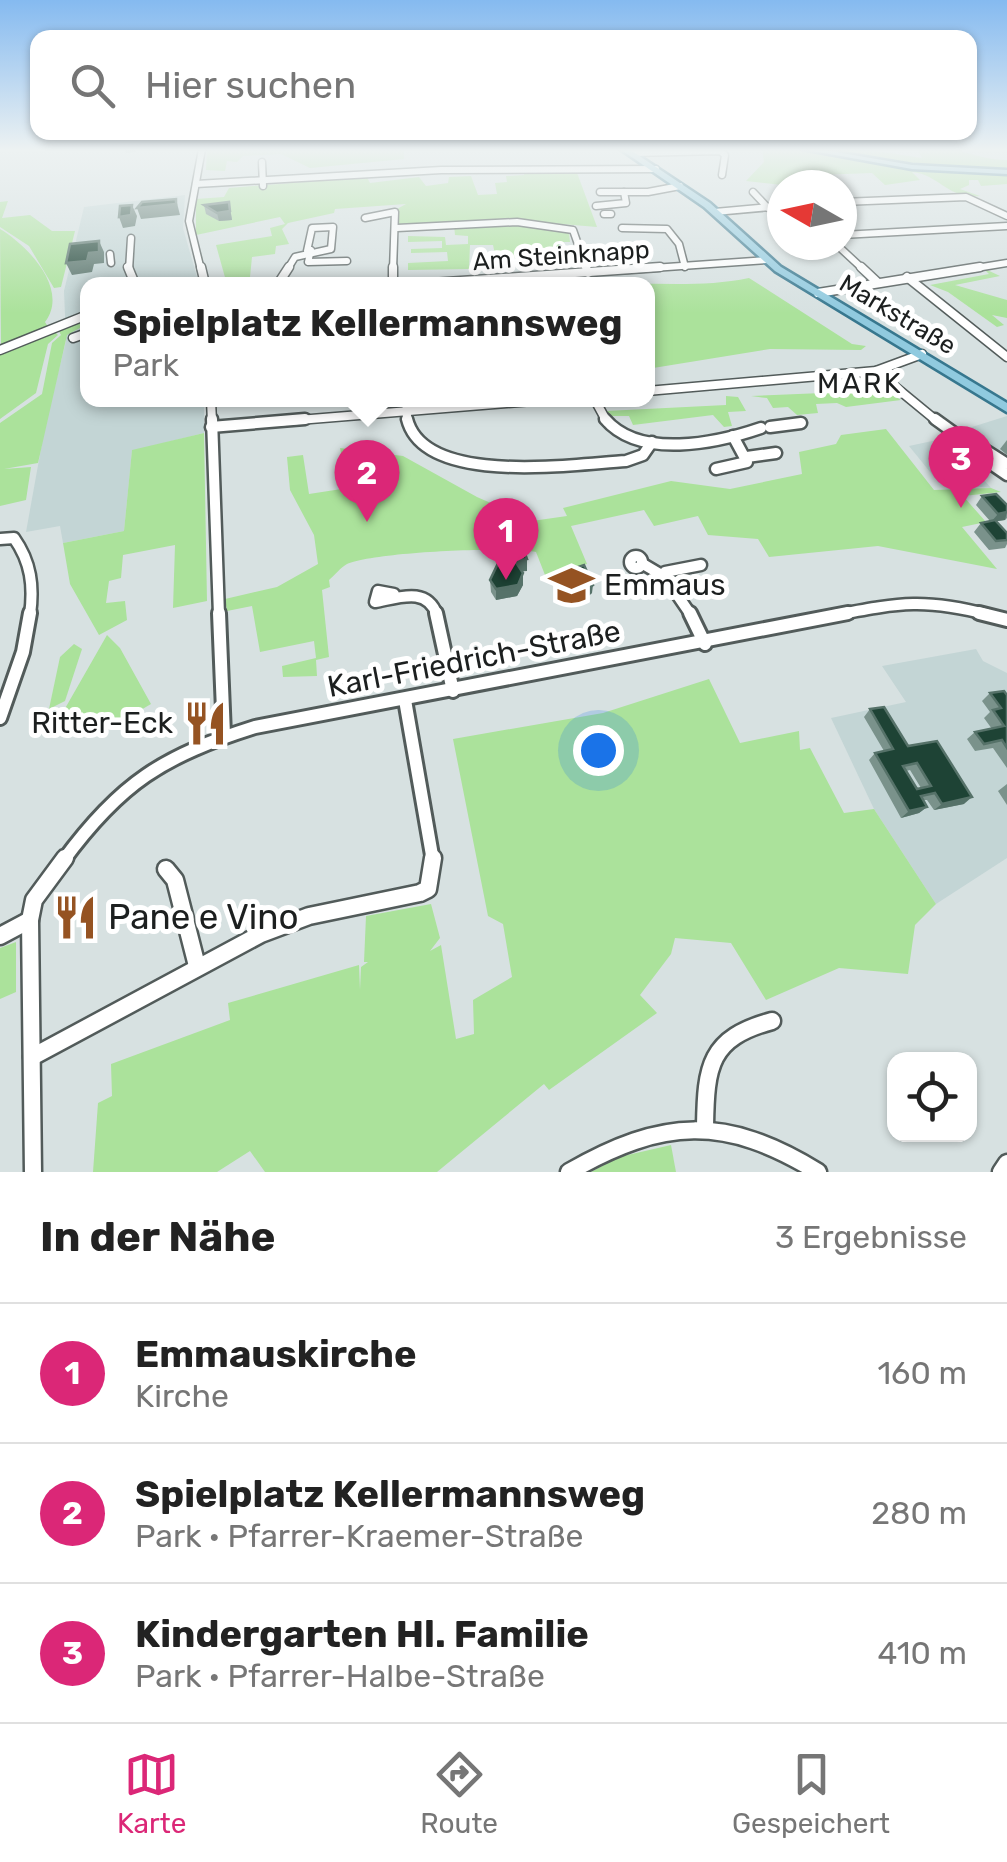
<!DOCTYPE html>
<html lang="de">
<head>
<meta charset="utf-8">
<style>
  body { margin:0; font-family:Rubik,sans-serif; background:#f2f2f2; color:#222 }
  .controls { position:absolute; right:30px; bottom:30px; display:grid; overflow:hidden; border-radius:20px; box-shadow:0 2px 8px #0004 }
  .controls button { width:90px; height:90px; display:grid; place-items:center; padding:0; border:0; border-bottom:2px solid #e0e0e0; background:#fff; color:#222; font:50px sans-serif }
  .compass { position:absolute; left:767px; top:170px; width:90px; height:90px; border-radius:50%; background:#fff; box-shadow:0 2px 8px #0004; rotate:279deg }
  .you { position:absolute; left:598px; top:750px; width:35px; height:35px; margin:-25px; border:8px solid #fff; border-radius:50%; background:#1a73e8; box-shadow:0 0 0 15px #1a73e833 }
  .badge { display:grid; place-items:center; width:65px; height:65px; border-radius:50%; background:#db2777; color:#fff; font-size:32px; font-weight:700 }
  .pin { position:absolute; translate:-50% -82px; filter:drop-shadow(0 2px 5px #0008) }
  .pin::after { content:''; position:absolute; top:52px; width:35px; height:30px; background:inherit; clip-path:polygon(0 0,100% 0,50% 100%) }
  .popup { position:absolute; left:80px; top:277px; width:575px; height:130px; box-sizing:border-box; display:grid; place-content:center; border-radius:20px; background:#fff; filter:drop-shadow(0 2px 8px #0005); font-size:32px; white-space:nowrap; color:#767676 }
  .popup b { font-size:38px; color:#222 }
  .popup::after { content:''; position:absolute; left:50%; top:100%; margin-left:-20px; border:20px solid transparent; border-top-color:#fff }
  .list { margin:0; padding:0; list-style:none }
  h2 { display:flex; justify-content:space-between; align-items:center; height:130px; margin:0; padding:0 40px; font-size:42px }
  h2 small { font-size:32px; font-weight:400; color:#767676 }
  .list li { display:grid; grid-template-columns:65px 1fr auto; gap:30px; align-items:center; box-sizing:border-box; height:140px; padding:0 40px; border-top:2px solid #e0e0e0 }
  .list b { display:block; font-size:38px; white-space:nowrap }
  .list p { margin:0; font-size:32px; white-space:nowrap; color:#767676 }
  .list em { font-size:32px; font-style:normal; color:#767676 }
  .icon { flex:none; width:55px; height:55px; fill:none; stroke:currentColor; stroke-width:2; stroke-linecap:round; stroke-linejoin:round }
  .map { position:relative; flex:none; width:1007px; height:1172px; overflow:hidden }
  .search { position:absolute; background:#fff; box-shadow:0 2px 8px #0004; left:30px; right:30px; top:30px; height:110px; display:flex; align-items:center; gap:25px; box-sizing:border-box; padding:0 35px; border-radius:20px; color:#767676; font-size:38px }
  .sheet { height:550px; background:#fff }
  nav { display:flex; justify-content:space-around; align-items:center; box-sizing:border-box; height:140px; border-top:2px solid #e0e0e0; background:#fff; font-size:28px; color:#767676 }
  nav a { display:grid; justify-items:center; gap:5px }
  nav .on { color:#db2777 }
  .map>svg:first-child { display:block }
  .built { fill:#c3d5d5 }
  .green { fill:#abe29b }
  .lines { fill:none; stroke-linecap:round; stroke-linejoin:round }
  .minor-far4-casing { stroke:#525b5a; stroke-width:9 }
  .minor-far3-casing { stroke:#525b5a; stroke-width:11 }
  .minor-far2-casing { stroke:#525b5a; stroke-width:15 }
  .minor-far1-casing { stroke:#525b5a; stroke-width:18 }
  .minor-casing { stroke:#525b5a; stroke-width:21 }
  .major-casing { stroke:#37778e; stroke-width:5 }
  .minor-far4 { stroke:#fff; stroke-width:6 }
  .minor-far3 { stroke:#fff; stroke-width:8 }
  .minor-far2 { stroke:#fff; stroke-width:10 }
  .minor-far1 { stroke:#fff; stroke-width:12 }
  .minor { stroke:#fff; stroke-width:16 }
  .major { fill:#90cadf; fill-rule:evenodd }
  .wall { fill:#7a928b; fill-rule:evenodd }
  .shaded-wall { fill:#567269 }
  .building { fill:#1e4335; stroke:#567269; stroke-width:2.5; fill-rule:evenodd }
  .labels { text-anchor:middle; stroke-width:10; stroke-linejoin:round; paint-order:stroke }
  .far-street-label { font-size:25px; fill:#1c1f1f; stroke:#fff }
  .far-neighbourhood-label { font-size:28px; letter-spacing:2.5px; fill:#1c1f1f; stroke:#fff }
  .poi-label { font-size:30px; fill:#1c1f1f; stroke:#fff; text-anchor:start }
  .street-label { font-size:30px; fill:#1c1f1f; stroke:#fff }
  .near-poi-label { font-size:35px; fill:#1c1f1f; stroke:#fff; text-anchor:start }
</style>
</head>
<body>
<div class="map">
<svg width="1007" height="1172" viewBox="0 0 1007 1172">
  <rect width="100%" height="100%" fill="#d7e1e1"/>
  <!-- built -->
  <g class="built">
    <polygon points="185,195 183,228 199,284 87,284 87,400 204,400 204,433 132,451 124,531 63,543 60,526 26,532 46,421 66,341 64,291 84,207"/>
    <polygon points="1007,416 1007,462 956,432"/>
    <polygon points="937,440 955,447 991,488 939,483 909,446"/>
    <polygon points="976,649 983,661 1007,673 1007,858 936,904 874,809 831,718 906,702 882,666"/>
  </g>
  <!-- green -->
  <g class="green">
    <polygon points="207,149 404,149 404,159 310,168 281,154 243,156 237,162 227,161 225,171 206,170"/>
    <path d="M762 149H880L870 150 922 158 917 149H961L956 150C973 154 988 160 1007 160V184L981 186 978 180H969V185L960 189 980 196C946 199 941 175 912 172L920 180 885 185 872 173 790 176 787 185H782L746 181 764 162Z"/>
    <polygon points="525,170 576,170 597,227 501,219 398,227 397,209 406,204 335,209 334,213 288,223 282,229 289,244 276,246 275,254 252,257 250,277 226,281 216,245 272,236 270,228 285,224 280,217 196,235 196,199 224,197 229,188 367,177 370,183 419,177 426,186 448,183 449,177 471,176 478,195 497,194 495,183 507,182 506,176 524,175"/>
    <polygon points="8,201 2,218 30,215 52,231 75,231 61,287 54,288 29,246 0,227 0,202"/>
    <polygon points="454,225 529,226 569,233 570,242 558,242 562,262 522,264 520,258 496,259 493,245 470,245 469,269 408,270 408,263 448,261 447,252 411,253 411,249 442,248 442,241 408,242 408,236 445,237 446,245 468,244 468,236 455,235"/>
    <path d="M0 229C27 245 70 289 45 322L48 327 1 346Z"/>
    <polygon points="983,268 1000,276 955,285 1007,300 1007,318 992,315 1004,325 997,327 948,292 930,285 989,274"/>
    <path d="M749 278 852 344 866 346 861 350 770 349 647 369V284H605C653 282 702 288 749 278Z"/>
    <polygon points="87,318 87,324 67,335 38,463 4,469 31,467 26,500 0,506 0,423 42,394 52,343 61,335 57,328"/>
    <polygon points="54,331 58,335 48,344 36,393 0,419 0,353"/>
    <polygon points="870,391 888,392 901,400 846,407 837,403 816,404 818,413 797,415 788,407 773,408 767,398 751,396"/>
    <polygon points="726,396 738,397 746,411 728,412 732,426 724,427 713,415 633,425 629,416 611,416 606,411 726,405"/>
    <path d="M886 429 934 490 991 488 1001 492 963 496 986 522 962 527 997 569 878 546 769 557 758 539 708 535 698 516 654 526 644 510 571 526 587 564 545 575 536 552C506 546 373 552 347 564 341 567 334 576 329 580L330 587 322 590 329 657 316 660 317 676 283 677 282 666 316 658 314 641 260 652 252 606 227 611 225 599 277 587 318 564 314 535 290 490 287 457 303 455 309 494 348 488 340 448 403 456 477 497 532 521 567 516 563 508 671 481 730 489 802 474 799 452 836 444 841 435Z"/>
    <polygon points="204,433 207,601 173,608 175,545 123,555 121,578 109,581 106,603 125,601 127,620 99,635 70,584 63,543 124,531 132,450"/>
    <polygon points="107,635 120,648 151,704 110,728 108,719 63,712"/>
    <polygon points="74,644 82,649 65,701 49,709 60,657"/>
    <polygon points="709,679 740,743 799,731 800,750 810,748 844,813 874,809 936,904 915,925 908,974 839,968 766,1000 731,943 675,938 671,954 640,995 657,1013 549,1090 544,1084 437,1172 265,1172 250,1151 217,1172 93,1172 98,1103 112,1096 111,1064 230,1020 228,1003 359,965 360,990 361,967 368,962 364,962 366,916 431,904 440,938 430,951 441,945 456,1039 474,1034 473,1000 512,977 503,924 488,916 453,739 603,713"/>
    <polygon points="16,942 16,992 0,999 0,948"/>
    <polygon points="671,1145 676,1172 591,1172 619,1157"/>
  </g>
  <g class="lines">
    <defs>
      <g id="minor-far4">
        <polyline points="632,153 720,151 725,155 722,175"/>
        <polyline points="262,162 263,186"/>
        <polyline points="196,184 441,170 656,169"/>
        <polyline points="600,192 648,192 680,186"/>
        <polyline points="753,192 768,208"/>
        <polyline points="842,202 966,197 1007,216"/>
        <polyline points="596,206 626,203 624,192"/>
        <polyline points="715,212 782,206"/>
        <polyline points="604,214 611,214"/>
        <polyline points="365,218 395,212 393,270"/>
        <polyline points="397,228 517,222 573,230 587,270"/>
        <polyline points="622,228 667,229 679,244 685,267"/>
        <polyline points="842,235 1007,226"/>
        <polyline points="837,245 864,270"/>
        <polyline points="311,250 308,262 347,261"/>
        <polyline points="110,254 111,263"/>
        <polyline points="129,270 131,238"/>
        <polyline points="201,270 189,221 202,149"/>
        <polyline points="287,270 295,257 331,249 333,227 312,228 307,251"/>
        <polyline points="624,270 766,260"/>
        <polyline points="964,270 1007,263"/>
      </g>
      <g id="minor-far3">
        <polyline points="128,267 135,284"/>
        <polyline points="201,267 205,284"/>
        <polyline points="586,267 588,273"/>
        <polyline points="861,267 877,282"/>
        <polyline points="907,277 1007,357"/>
        <polyline points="278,284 289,267"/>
        <polyline points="393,284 393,267"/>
        <polyline points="418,284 660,267"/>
        <polyline points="818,293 980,267"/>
        <polyline points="73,338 87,333"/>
        <polyline points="0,350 87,315"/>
        <polyline points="876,371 938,422"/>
        <polyline points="647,391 876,371 922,354"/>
        <polyline points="211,400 212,422"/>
        <polyline points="595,400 607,422"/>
        <polyline points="406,410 408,422"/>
        <polyline points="274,422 545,400"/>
      </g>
      <g id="minor-far2">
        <polyline points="212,419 219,615"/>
        <path d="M407 419C424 487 573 464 626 461L643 455 652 442"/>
        <path d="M605 419C640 460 717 443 761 428"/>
        <polyline points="935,419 953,432"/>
        <polyline points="211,427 305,419"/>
        <polyline points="770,427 801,423"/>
        <polyline points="959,442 1007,475"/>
        <polyline points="959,442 971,441 1007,464"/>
        <polyline points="747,457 776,453"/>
        <polyline points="716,469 747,462 733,436"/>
        <path d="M0 539 14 538C31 562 34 586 30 615"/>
        <circle cx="636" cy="562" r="6"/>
        <polyline points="643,564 665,577 691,615"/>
        <polyline points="665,572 701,565"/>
        <path d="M394 594 378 591 375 602C398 598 427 586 437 615"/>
        <path d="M835 615C900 603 924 598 989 615"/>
      </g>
      <g id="minor-far1">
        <polyline points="219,613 224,735"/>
        <polyline points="436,613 453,691"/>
        <polyline points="690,613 705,644"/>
        <polyline points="979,613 1007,620"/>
        <polyline points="405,700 433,861"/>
        <polyline points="0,718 23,652 30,613"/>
        <path d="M63 861C120 783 163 756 255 727L848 613"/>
      </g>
      <g id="minor">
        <polyline points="166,869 175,880 196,962"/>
        <polyline points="0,936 30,920"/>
        <polyline points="32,1057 261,934 309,916 420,893 428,889 433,858"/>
        <path d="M705 1126C706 1066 709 1038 772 1021"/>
        <polyline points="33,1172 30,920 34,900 65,858"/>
        <path d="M569 1172C663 1118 725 1115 818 1172"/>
        <polyline points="1001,1172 1007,1163"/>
      </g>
      <g id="major">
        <polygon points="620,149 629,149 710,203 781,267 1007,403 1007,412 775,271 704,207"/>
        <polygon points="802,149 818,149 912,165 1007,170 1007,174 912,169"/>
      </g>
    </defs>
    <!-- minor-far4 casing -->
    <use href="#minor-far4" class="minor-far4-casing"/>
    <!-- minor-far3 casing -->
    <use href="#minor-far3" class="minor-far3-casing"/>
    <!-- minor-far2 casing -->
    <use href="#minor-far2" class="minor-far2-casing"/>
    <!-- minor-far1 casing -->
    <use href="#minor-far1" class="minor-far1-casing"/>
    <!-- minor casing -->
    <use href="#minor" class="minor-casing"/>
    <!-- major casing -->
    <use href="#major" class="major-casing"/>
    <!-- minor-far4 -->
    <use href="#minor-far4" class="minor-far4"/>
    <!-- minor-far3 -->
    <use href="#minor-far3" class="minor-far3"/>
    <!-- minor-far2 -->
    <use href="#minor-far2" class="minor-far2"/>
    <!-- minor-far1 -->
    <use href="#minor-far1" class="minor-far1"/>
    <!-- minor -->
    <use href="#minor" class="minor"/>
    <!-- major -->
    <use href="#major" class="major"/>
  </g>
  <!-- wall -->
  <g class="wall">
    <polygon points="229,202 232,220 219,221 206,214 204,205"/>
    <polygon points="1007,440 1007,455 1000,449"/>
    <polygon points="982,496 1007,505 1007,518 1005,520 996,521 1007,533 1007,544 1005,548 989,550 974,532 981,523 990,521 976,505"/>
    <polygon points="527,559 527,571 522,571 523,585 517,596 496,600 491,592 490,580"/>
    <polygon points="584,565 592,593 586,598 567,598 553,583 554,575"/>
    <polygon points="990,693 1007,695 1007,768 993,748 975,751 967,739 975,732 992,729 984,718 990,712 982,701"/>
    <path d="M870 709 908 746 964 804 934 810 927 800H923L927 807 919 813 901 818 869 760 875 753 884 751 864 717ZM910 770 921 788 917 789 906 771Z"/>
    <polygon points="1007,784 1007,805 998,791"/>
  </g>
  <!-- shaded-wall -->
  <g class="shaded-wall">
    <polygon points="124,149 137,149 136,152 126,153"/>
    <polygon points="176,199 180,215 141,219 137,208"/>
    <polygon points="229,202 232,220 219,221 217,213"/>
    <polygon points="132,205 137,216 135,226 123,228 119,217"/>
    <polygon points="99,241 104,252 104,263 94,264 92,272 72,275 66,263 89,253"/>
    <polygon points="1007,512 1005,520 991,522 998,514"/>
    <polygon points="527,559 527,571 515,572 515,561"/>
    <polygon points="523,573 523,585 517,596 496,600 496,589"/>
    <polygon points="593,585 592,593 586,598 587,589"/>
    <polygon points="972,797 964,804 934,810 942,804"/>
    <polygon points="927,807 919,813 901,818 909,811"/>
  </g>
  <!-- building -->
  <g class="building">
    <polygon points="176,199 176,204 137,208 142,202"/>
    <polygon points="229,202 230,211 217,213 204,205"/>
    <polygon points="132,205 131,215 119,217 120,206"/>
    <polygon points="99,241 99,252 89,253 87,261 66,263 70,244"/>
    <polygon points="996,494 1007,505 1007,512 998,514 982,496"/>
    <polygon points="995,520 1007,533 1007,540 996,541 981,523"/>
    <polygon points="523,548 527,559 515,561 523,573 518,585 496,589 490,580 504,551"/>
    <polygon points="584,565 593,585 587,589 568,589 554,575"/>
    <polygon points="1004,691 1007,695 1007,748 1002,740 984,744 975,732 1004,726 993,710 1001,708 990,693"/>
    <path d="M884 707 908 746 937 741 972 797 942 804 935 793 921 796 927 807 909 811 875 753 893 749 870 709ZM917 763 931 786 917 789 903 766Z"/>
  </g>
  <!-- sky -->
  <linearGradient id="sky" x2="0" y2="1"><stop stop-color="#85baf0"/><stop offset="0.48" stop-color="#edf2f2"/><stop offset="1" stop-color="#edf2f2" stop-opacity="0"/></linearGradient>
  <rect width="1007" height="313" fill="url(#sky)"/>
  <!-- icons -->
  <defs>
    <symbol id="school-bare" viewBox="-9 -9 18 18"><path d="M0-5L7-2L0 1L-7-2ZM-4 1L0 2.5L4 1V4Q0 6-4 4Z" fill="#955322" stroke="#fff" stroke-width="2.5" paint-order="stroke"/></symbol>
    <symbol id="restaurant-bare" viewBox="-9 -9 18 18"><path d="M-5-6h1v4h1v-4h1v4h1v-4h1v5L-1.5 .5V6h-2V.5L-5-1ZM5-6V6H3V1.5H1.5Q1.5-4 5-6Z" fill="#955322" stroke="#fff" stroke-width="2.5" paint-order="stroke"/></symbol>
  </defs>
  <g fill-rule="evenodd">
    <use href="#school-bare" x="540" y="554" width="63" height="63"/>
    <use href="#restaurant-bare" x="174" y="692" width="63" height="63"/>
    <use href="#restaurant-bare" x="44" y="886" width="63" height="63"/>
  </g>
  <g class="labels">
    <!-- far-street labels -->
    <g class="far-street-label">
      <text transform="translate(561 255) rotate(-4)" y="9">Am Steinknapp</text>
      <text transform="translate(898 314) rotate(31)" y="9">Markstraße</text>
    </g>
    <!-- far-neighbourhood labels -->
    <g class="far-neighbourhood-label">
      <text x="860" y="393">MARK</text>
    </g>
    <!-- poi labels -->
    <g class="poi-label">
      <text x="604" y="595">Emmaus</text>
      <text x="173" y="733" text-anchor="end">Ritter-Eck</text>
    </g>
    <!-- street labels -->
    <g class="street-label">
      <text transform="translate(474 659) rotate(-11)" y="10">Karl-Friedrich-Straße</text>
    </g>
    <!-- near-poi labels -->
    <g class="near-poi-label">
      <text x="108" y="929">Pane e Vino</text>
    </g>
  </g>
</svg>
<div class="controls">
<button><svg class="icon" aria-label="locate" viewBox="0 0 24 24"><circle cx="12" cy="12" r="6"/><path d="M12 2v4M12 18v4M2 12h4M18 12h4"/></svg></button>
</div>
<svg class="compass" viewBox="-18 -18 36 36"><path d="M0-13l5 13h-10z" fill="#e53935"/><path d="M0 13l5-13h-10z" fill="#767676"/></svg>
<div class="you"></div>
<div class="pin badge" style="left:506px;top:580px">1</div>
<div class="pin badge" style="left:367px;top:522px">2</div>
<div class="popup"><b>Spielplatz Kellermannsweg</b>Park</div>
<div class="pin badge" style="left:961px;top:508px">3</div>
<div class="search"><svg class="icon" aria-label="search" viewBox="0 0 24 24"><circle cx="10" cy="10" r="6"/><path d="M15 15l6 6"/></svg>Hier suchen</div>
</div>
<section class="sheet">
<h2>In der Nähe<small>3 Ergebnisse</small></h2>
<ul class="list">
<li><span class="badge">1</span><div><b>Emmauskirche</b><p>Kirche</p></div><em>160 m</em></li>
<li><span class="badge">2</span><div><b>Spielplatz Kellermannsweg</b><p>Park · Pfarrer-Kraemer-Straße</p></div><em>280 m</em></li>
<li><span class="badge">3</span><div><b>Kindergarten Hl. Familie</b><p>Park · Pfarrer-Halbe-Straße</p></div><em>410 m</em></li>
</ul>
</section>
<nav>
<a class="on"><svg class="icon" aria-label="map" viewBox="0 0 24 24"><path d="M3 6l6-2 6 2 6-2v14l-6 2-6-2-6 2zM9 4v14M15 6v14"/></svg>Karte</a>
<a><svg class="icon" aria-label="directions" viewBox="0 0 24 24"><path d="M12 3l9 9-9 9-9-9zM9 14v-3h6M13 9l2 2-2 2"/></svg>Route</a>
<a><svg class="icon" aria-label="saved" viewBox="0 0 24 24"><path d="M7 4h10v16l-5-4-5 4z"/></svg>Gespeichert</a>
</nav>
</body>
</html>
